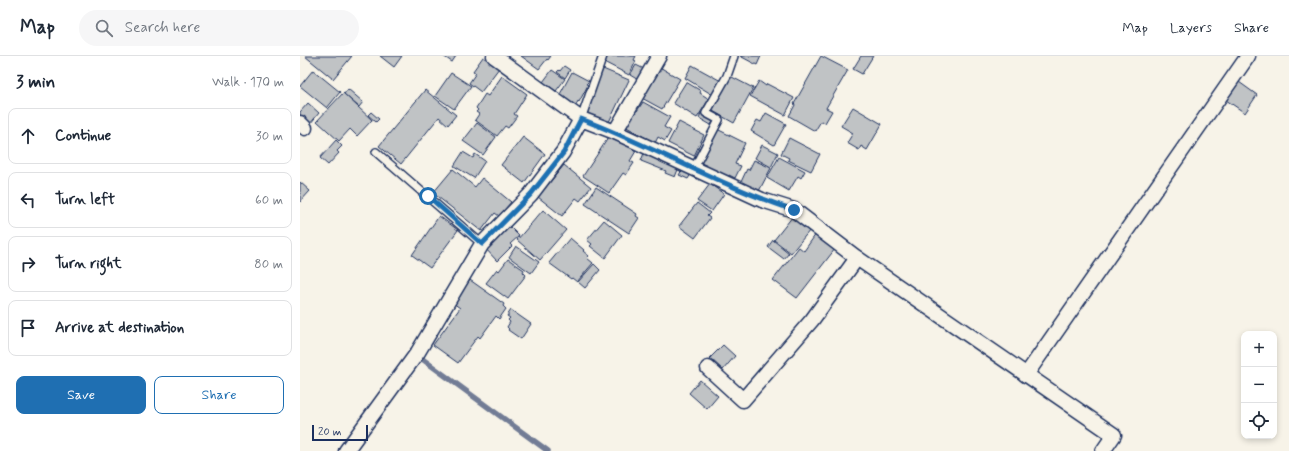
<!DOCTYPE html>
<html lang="en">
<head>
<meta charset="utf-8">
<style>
  body { margin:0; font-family:Mynerve,sans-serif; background:#f6f6f7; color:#1f2937 }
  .controls { position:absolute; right:12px; bottom:12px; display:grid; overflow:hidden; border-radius:8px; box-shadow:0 2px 6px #0003 }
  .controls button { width:36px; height:36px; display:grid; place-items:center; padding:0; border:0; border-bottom:1px solid #e0e1e3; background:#fff; color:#1f2937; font:20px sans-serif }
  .scale { position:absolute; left:12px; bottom:10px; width:56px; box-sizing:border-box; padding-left:4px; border:2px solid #1b2f5e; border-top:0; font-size:11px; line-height:14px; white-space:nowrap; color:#1b2f5e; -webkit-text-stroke:3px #f7f3e8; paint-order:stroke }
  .stop { position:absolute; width:12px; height:12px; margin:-9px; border:3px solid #1f6fb2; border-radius:50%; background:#fff }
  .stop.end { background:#1f6fb2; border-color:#fff; box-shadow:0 1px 4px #0008 }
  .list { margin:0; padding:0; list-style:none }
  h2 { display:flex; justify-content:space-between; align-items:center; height:52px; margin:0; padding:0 16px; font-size:17px }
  h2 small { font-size:13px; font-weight:400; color:#747a83 }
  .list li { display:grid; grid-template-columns:26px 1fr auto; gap:12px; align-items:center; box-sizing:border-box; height:56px; margin:0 8px 8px; padding:0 8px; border:1px solid #e0e1e3; border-radius:8px }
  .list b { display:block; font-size:15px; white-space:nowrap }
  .list em { font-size:13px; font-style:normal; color:#747a83 }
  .actions { display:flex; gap:8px; padding:12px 16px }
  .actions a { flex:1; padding:9px 0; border:1px solid #1f6fb2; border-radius:8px; text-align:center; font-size:14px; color:#1f6fb2 }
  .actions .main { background:#1f6fb2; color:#fff }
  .icon { flex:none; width:22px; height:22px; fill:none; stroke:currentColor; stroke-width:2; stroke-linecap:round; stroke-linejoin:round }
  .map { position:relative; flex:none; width:989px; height:395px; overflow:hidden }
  header { display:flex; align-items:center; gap:24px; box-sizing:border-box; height:56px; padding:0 20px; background:#fff; border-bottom:1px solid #e0e1e3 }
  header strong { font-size:19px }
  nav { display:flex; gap:22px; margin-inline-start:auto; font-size:14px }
  .search { width:280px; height:36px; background:#f6f6f7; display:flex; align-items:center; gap:10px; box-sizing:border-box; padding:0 14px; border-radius:22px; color:#747a83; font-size:15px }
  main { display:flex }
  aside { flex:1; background:#fff }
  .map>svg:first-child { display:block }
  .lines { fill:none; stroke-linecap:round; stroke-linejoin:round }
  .stream { stroke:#727c95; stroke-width:5.5 }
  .building { fill:#c0c3c5; stroke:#1b2f5e }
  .service-casing { stroke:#1b2f5e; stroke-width:10 }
  .minor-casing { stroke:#1b2f5e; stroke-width:17 }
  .service { stroke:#f7f3e8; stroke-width:7 }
  .minor { stroke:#f7f3e8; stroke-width:14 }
  .route { stroke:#1f6fb2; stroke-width:5 }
</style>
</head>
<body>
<header>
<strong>Map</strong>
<div class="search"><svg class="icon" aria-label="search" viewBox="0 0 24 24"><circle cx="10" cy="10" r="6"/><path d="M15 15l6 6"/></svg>Search here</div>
<nav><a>Map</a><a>Layers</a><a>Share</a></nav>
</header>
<main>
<aside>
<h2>3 min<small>Walk · 170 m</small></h2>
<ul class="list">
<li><svg class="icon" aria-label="ahead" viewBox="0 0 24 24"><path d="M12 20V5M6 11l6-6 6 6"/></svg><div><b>Continue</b></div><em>30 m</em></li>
<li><svg class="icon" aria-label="left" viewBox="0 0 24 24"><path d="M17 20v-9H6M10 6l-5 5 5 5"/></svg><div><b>Turn left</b></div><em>60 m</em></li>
<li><svg class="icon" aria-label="right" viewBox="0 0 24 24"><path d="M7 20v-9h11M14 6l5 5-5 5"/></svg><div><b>Turn right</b></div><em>80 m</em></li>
<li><svg class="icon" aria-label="arrive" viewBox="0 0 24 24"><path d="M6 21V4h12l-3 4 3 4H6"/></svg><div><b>Arrive at destination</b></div></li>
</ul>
<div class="actions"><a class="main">Save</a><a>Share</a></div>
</aside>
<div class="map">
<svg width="989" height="395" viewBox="0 0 989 395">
  <rect width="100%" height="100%" fill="#f7f3e8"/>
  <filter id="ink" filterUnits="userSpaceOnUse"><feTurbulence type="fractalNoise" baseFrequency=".025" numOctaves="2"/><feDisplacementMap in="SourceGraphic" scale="8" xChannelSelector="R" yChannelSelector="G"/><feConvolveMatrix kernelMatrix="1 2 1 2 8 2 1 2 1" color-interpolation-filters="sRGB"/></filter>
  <g filter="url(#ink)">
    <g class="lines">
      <!-- stream -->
      <polyline class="stream" points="121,302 248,395"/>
    </g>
    <!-- building -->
    <g class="building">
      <polygon points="5,0 52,0 33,23"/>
      <polygon points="80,0 102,0 94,11"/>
      <polygon points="143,0 156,0 152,6"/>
      <polygon points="221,0 251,0 248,4 247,3 239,13"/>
      <polygon points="305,0 336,0 334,4 336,5 329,19 302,5"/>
      <polygon points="440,0 461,0 457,9"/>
      <polygon points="521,0 548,14 526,52 532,55 525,67 521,65 515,75 489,60 495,49 494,48"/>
      <polygon points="561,0 573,0 562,18 553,13"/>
      <polygon points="183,1 199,12 181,36 169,27 176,17 173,15"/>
      <polygon points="336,9 346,14 340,25 330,19"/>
      <polygon points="392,9 421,25 413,39 385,22"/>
      <polygon points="264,10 270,14 265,22 257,16 259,14 260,15"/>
      <polygon points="358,10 380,23 362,53 340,41"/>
      <polygon points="303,13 329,24 308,68 284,57"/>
      <polygon points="13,14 40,36 27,52 0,30"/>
      <polygon points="252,14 265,23 256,35 243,26"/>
      <polygon points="272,16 289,25 286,28 288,29 279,46 278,45 276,49 259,40"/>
      <polygon points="151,17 171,30 154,53 135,40"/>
      <polygon points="202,20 227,38 214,58 217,60 208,72 205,70 197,80 175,64 179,58 176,56 178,54 176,52 185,38 188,40"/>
      <polygon points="430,20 453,32 434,67 411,54"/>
      <polygon points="459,25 466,30 467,28 494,42 485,59 450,40"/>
      <polygon points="386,26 401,35 400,37 409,43 397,62 373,47"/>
      <polygon points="939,26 957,39 945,57 926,44"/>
      <polygon points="48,33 63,46 59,51 44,38"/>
      <polygon points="125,34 156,59 148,69 139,61 101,108 79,90"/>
      <polygon points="43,37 72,64 57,80 50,73 39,85 17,65"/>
      <polygon points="343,46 370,61 364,71 371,75 365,85 358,81 355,87 323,69 332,52 337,55"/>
      <polygon points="8,47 19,57 10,68 0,59 0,56"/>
      <polygon points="553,51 582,68 567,94 561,90 559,94 547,87 553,77 541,70"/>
      <polygon points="71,56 79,63 76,66 68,59"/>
      <polygon points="401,57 414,64 411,69 399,62"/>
      <polygon points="466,57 486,68 474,89 451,75 457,64 461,66"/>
      <polygon points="379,66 404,79 394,100 368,87"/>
      <polygon points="177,67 196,81 183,99 163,85"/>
      <polygon points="417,73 445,87 435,108 441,110 435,122 429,119 428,121 400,107"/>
      <polygon points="310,79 336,95 330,105 334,107 326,119 323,117 309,137 283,120"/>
      <polygon points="223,81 245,98 224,127 201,109"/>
      <polygon points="489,82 520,98 511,115 488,104 489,102 481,98"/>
      <polygon points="36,84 42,90 37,95 39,97 28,109 20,102"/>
      <polygon points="462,89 478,97 471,111 455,102"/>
      <polygon points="163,96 173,102 175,98 185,105 174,122 154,110"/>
      <polygon points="344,97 379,111 375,121 365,117 366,115 341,105"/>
      <polygon points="479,101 505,115 501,122 498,120 489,135 467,122"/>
      <polygon points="454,104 471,112 459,135 441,126 447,113 449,114"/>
      <polygon points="264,109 291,131 280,145 276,142 262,160 238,141"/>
      <polygon points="153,113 175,131 182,122 211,146 199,160 195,157 181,175 133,137"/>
      <polygon points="382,114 391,118 388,123 379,119"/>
      <polygon points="0,126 10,135 0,146"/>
      <polygon points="410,128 424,138 412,155 397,145"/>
      <polygon points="296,131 337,158 336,160 339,162 329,177 285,148"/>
      <polygon points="397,147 410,157 407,160 410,162 395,182 379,170"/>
      <polygon points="243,154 266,174 240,204 217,184"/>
      <polygon points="139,160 158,174 130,212 112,199"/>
      <polygon points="493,160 510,174 491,197 474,184"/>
      <polygon points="304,164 322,179 305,202 290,190 292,188 287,184"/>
      <polygon points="207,168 219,180 210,188 212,190 197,205 184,191"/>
      <polygon points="516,178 535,193 497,242 473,224 499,191 504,195"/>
      <polygon points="270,182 284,194 283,195 289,200 287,202 293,207 277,226 272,222 271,223 249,207"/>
      <polygon points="473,184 489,197 484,203 468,191"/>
      <polygon points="216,190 239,206 231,217 209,201"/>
      <polygon points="208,203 224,214 223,216 226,219 208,243 186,227 197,213 199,215"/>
      <polygon points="294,208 300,214 285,232 278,226"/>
      <polygon points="170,224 204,248 203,250 206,253 199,263 196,260 180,282 178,280 158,307 133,289 160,252 153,247"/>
      <polygon points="211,254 231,268 221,283 208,274 209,273 207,271 210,266 208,264 210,262 207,260"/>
      <polygon points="423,289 435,300 423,314 410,302"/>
      <polygon points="400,324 418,340 407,353 389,337"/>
    </g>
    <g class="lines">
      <defs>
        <g id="service">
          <polyline points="281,63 303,0"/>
          <polyline points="76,96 182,188"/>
          <polyline points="394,112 419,64 406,57 427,20 434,0"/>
        </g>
        <g id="minor">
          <polyline points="194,0 281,63 315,76 462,144 494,154 557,202 814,379 803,395"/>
          <polyline points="0,67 5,72"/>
          <polyline points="315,76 359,0"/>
          <polyline points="408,312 443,344 512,264 557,202"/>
          <polyline points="726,319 948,0"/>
          <polyline points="46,395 118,296 182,188 231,138 263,96 281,63"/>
        </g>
      </defs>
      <!-- service casing -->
      <use href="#service" class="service-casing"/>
      <!-- minor casing -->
      <use href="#minor" class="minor-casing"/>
      <!-- service -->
      <use href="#service" class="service"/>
      <!-- minor -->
      <use href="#minor" class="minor"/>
    </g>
  </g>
  <g class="lines" filter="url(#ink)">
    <!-- route -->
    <path class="route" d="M128 140 182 188 231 138 264 96 281 63C353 90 420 130 494 154"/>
  </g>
</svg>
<div class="controls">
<button>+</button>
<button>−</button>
<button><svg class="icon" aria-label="locate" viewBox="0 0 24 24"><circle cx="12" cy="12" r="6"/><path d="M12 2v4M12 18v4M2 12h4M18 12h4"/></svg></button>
</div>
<div class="scale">20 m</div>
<div class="stop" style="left:128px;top:140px"></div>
<div class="stop end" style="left:494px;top:154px"></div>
</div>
</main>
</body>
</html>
